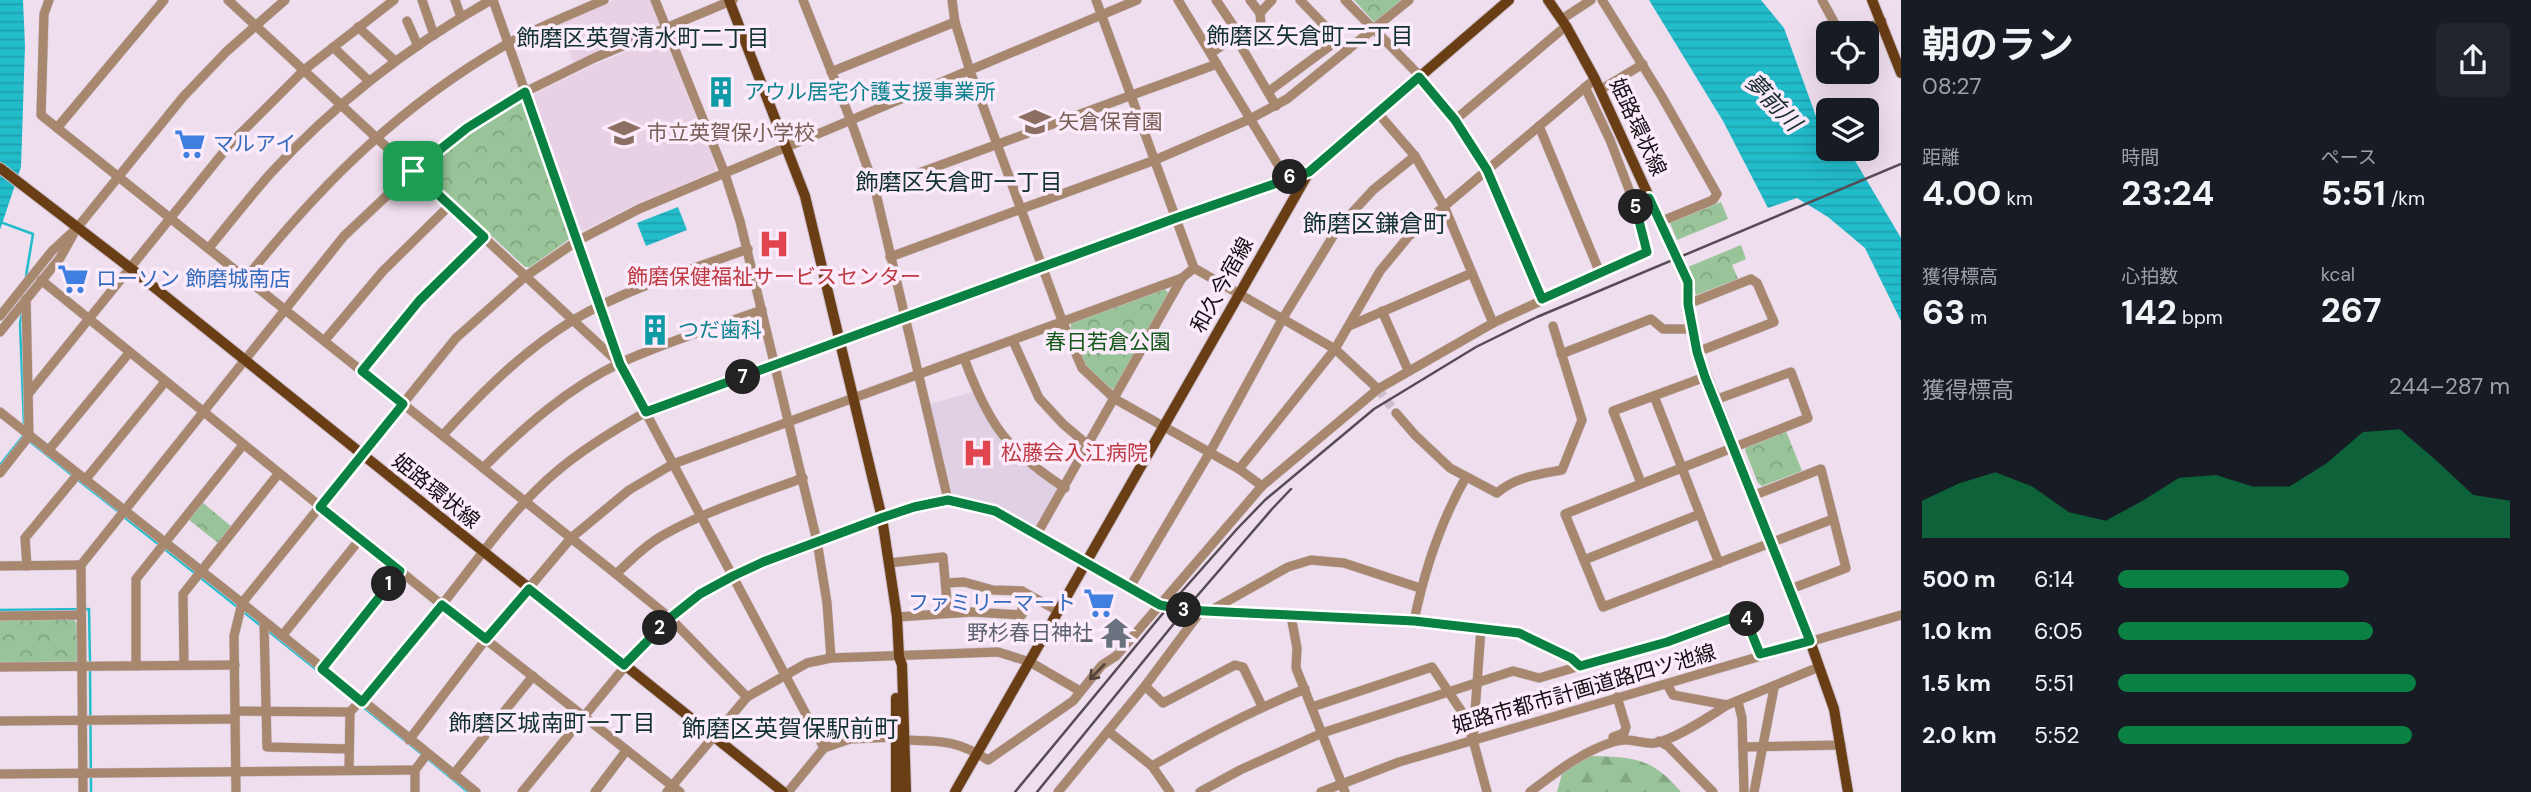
<!DOCTYPE html>
<html lang="ja">
<meta charset="utf-8">
<style>
body{margin:0;font-family:"DM Sans","Noto Sans JP",sans-serif;background:#20242c;color:#f1f3f6;height:100vh;display:flex;flex-direction:column;font-size:26px;white-space:nowrap}
*{box-sizing:border-box;margin:0}
p{font-size:23px;color:#9ea1a6}
.icon{flex:none;width:38px;height:38px;fill:none;stroke:currentColor;stroke-width:2;stroke-linecap:round;stroke-linejoin:round}
.map{position:relative;flex:1;overflow:hidden}
.side{display:flex;flex-direction:column;background:#171b24;width:630px}
.side>*{flex:none}
.controls{position:absolute;left:1816px;top:21px;display:grid;gap:14px}
.controls a{display:grid;place-items:center;width:63px;height:63px;border-radius:10px;background:#171b24;box-shadow:0 7px 28px #0002;font-size:35px}
.pin{position:absolute;display:grid;place-items:center;width:60px;height:60px;color:#fff;margin:-30px;border-radius:14px;box-shadow:0 4px 10px #0006}
.km{position:absolute;width:35px;height:35px;margin:-18px;border-radius:50%;background:#222;color:#fff;font-size:19px;line-height:35px;text-align:center}
.round{display:grid;place-items:center;flex:none;width:74px;height:74px;border-radius:10px;background:#20242c}
.summary{display:flex;align-items:center;justify-content:space-between;height:119px;padding:0 21px}
h1{font-size:38px;font-weight:700;line-height:52px}
.figures{display:grid;grid-template-columns:repeat(3,1fr);gap:10px;height:119px;padding:7px 21px}
.figures div{display:grid;align-content:center}
.figures b{font-size:35px;font-weight:700}
.figures small{font-size:19px;font-weight:400}
.figures p{font-size:19px}
.chart{height:196px;padding:14px 21px}
.chart p{display:flex;justify-content:space-between}
.chart svg{width:100%;height:126px;margin-top:7px;fill:#0b8043;opacity:.7}
ul{padding:0 21px;list-style:none;font-size:23px}
li{display:grid;grid-template-columns:112px 84px 1fr;align-items:center;height:52px}
li i{height:18px;border-radius:9px;background:#0b8043}
main{display:flex;flex:1;min-height:0}
.map>svg:first-child{display:block}
.built{fill:#e8d1e5}
.medical{fill:#dfd0e3}
.forest{fill:url(#forest-firs)}
.park{fill:url(#park-crowns)}
.water{fill:url(#water-rules)}
.lines{fill:none;stroke-linecap:round;stroke-linejoin:round}
.stream{stroke:#22bccb;stroke-width:2.5}
.minor-tunnel{stroke:#cebfcc;stroke-width:9;stroke-dasharray:9 4.5;stroke-linecap:butt}
.minor-casing{stroke:#ccbdca;stroke-width:10}
.major-casing{stroke:#ccbdca;stroke-width:12}
.minor{stroke:#a7876e;stroke-width:9}
.major{stroke:#693e15;stroke-width:10}
.rail{stroke:#554d55;stroke-width:2.5}
.oneway{stroke:#56453c}
.route-casing{stroke:#fff;stroke-width:14}
.route{stroke:#0b8043;stroke-width:9}
.labels{text-anchor:middle;stroke-width:7;stroke-linejoin:round;paint-order:stroke}
.culture-label{font-size:21px;fill:#0d838f;stroke:#fcebfa;text-anchor:start}
.education-label{font-size:21px;fill:#785e54;stroke:#fcebfa;text-anchor:start}
.street-label{font-size:21px;fill:#140f14;stroke:#fcebfa}
.shop-label{font-size:21px;fill:#366cbe;stroke:#fcebfa;text-anchor:start}
.health-label{font-size:21px;fill:#be3a42;stroke:#fcebfa}
.park-label{font-size:21px;fill:#115918;stroke:#fcebfa}
.worship-label{font-size:21px;fill:#5b616d;stroke:#fcebfa;text-anchor:end}
.neighbourhood-label{font-size:23px;fill:#12332e;stroke:#fcebfa}
.water-label{font-size:23px;font-style:italic;fill:#182f32;stroke:#fcebfa}
.quarter-label{font-size:24px;fill:#12332e;stroke:#fcebfa}
</style>
<main>
<div class="map">
<svg width="1901" height="792" viewBox="0 0 1901 792">
<defs>
<pattern id="forest-firs" width="22" height="20" patternUnits="userSpaceOnUse" patternTransform="scale(1.75)"><rect width="22" height="20" fill="#99c398"/><path d="M5 1l3.5 6h-7zM16 11l3.5 6h-7z" fill="#83a682"/></pattern>
<pattern id="park-crowns" width="20" height="18" patternUnits="userSpaceOnUse" patternTransform="scale(1.75)"><rect width="20" height="18" fill="#99c398"/><path d="M2 6a3 3 0 1 1 6 0M12 15a3 3 0 1 1 6 0" fill="none" stroke="#83a682"/></pattern>
<pattern id="water-rules" width="6" height="5" patternUnits="userSpaceOnUse" patternTransform="scale(1.75)"><rect width="6" height="5" fill="#22bccb"/><path d="M0 2.5h6" fill="none" stroke="#1ea0ad"/></pattern>
</defs>
<rect width="100%" height="100%" fill="#efdeed"/>
<g class="built">
<polygon points="615,0 650,0 659,23 657,27 574,63 557,25"/>
<polygon points="661,37 665,38 716,166 715,171 628,208 583,231 579,230 533,95 594,65"/>
</g>
<polygon class="medical" points="973,392 1001,440 1026,466 1059,489 1035,527 1005,511 985,503 953,497 930,404"/>
<path class="forest" d="M1589,756c43,1 63,1 92,36h-124l6,-22z"/>
<g class="park">
<polygon points="1354,0 1403,0 1375,23"/>
<polygon points="520,101 525,103 570,235 568,240 530,267 525,267 422,171 474,131"/>
<polygon points="1721,202 1728,219 1677,240 1670,223"/>
<polygon points="1741,245 1746,259 1732,265 1738,279 1696,295 1688,267"/>
<path d="M1165,289l4,5 -54,95 -5,1c-17,-15 -42,-41 -39,-67z"/>
<polygon points="1786,431 1802,471 1762,486 1758,483 1745,450 1747,447"/>
<polygon points="202,502 232,527 218,543 188,519"/>
<polygon points="73,619 77,623 78,660 74,663 0,663 0,620"/>
</g>
<g class="water">
<polygon points="0,0 23,0 25,46 21,167 0,230"/>
<polygon points="1649,0 1761,0 1784,28 1825,141 1829,143 1829,149 1840,149 1851,154 1901,238 1901,321 1865,248 1828,217 1797,198 1768,208 1723,121"/>
<polygon points="678,207 687,230 646,246 637,223"/>
</g>
<g class="lines">
<g class="stream">
<polyline points="0,222 33,234 26,276"/>
<polyline points="22,311 20,324 24,426"/>
<polyline points="23,436 72,475"/>
<polyline points="0,465 23,436"/>
<polyline points="78,480 119,512"/>
<polyline points="124,517 196,574"/>
<polyline points="201,578 261,626"/>
<polyline points="0,610 89,609 90,663"/>
<polyline points="267,630 423,755"/>
<polyline points="90,670 91,792"/>
<polyline points="428,759 468,792"/>
</g>
<polyline class="minor-tunnel" points="1378,389 1396,413"/>
<defs>
<g id="minor">
<polyline points="49,0 44,14 41,115 616,574 670,618 747,697"/>
<polyline points="228,0 618,362"/>
<polyline points="422,0 434,35"/>
<polyline points="455,0 461,17"/>
<polyline points="493,0 620,364 824,748"/>
<polyline points="655,0 725,174 740,221 817,541 827,603 831,658"/>
<polyline points="803,0 851,121 875,189 948,500"/>
<polyline points="952,0 955,22 970,71 1063,323 1082,368 1115,399 1239,469 1262,486"/>
<polyline points="1096,0 1194,268 1335,349 1378,389"/>
<polyline points="1178,0 1286,178"/>
<polyline points="1250,0 1260,13"/>
<polyline points="1272,0 1260,13 1261,25 1242,48 1276,106"/>
<polyline points="1300,0 1348,50"/>
<path d="M1345,0c37,39 81,77 112,122 37,54 59,116 85,177"/>
<polyline points="1602,0 1661,95 1717,194 1713,200 1662,221"/>
<polyline points="1822,0 1840,33"/>
<polyline points="1562,19 1591,0"/>
<polyline points="407,21 418,46"/>
<polyline points="358,27 395,61"/>
<polyline points="1860,33 1882,21"/>
<polyline points="333,47 369,81"/>
<polyline points="1211,53 1239,34 1216,0"/>
<polyline points="831,72 955,22"/>
<polyline points="1585,87 1610,140 1635,205"/>
<polyline points="1600,90 1643,64"/>
<polyline points="1268,92 1338,40"/>
<polyline points="1377,112 1415,156 1444,206 1493,323"/>
<polyline points="1455,120 1566,26"/>
<polyline points="1539,126 1600,273"/>
<polyline points="57,128 164,0"/>
<polyline points="875,189 1217,64"/>
<path d="M209,248c20,-25 40,-50 61,-74 64,-70 139,-128 221,-174"/>
<polyline points="890,257 1155,160 1250,119 1287,99 1409,0"/>
<path d="M247,277c76,-95 154,-172 260,-233 31,-17 65,-30 97,-44"/>
<polyline points="41,280 442,605 680,792"/>
<polyline points="1688,304 1751,279 1757,283 1774,322 1697,352"/>
<polyline points="1382,311 1408,370"/>
<polyline points="0,316 52,251 77,228 183,97 226,52 285,0"/>
<polyline points="1349,326 1472,273"/>
<polyline points="0,332 60,258 73,235"/>
<polyline points="325,340 383,271 450,205"/>
<polyline points="1013,341 1039,398 1063,424 1089,446"/>
<polyline points="1561,354 1651,319 1663,329 1693,329"/>
<path d="M964,358c24,65 42,92 101,130"/>
<polyline points="362,371 420,301 484,237"/>
<polyline points="29,393 231,143 304,70 394,0"/>
<polyline points="1654,396 1719,563"/>
<polyline points="1715,400 1791,372 1808,418 1565,514 1603,607 1833,519"/>
<polyline points="0,412 242,603 476,792"/>
<path d="M1396,413l19,22 35,33 47,25c18,-16 43,-19 65,-23l20,-50 -29,-94"/>
<path d="M443,435c40,-44 81,-85 132,-116 53,-31 115,-49 173,-70"/>
<polyline points="48,451 129,353"/>
<path d="M483,468c41,-41 85,-80 137,-105 46,-21 95,-36 142,-53"/>
<polyline points="1239,469 1335,349 1380,271 1409,236 1595,79"/>
<polyline points="0,473 29,436 26,299"/>
<polyline points="85,480 165,382"/>
<polyline points="1641,483 1613,411 1705,377"/>
<polyline points="1752,496 1821,469 1846,568 1788,590"/>
<polyline points="1037,534 1182,278 1194,268"/>
<polyline points="1584,560 1700,514"/>
<polyline points="889,563 943,557 948,613"/>
<polyline points="0,566 81,565"/>
<polyline points="27,566 25,538 78,474"/>
<path d="M616,574c16,-15 32,-31 51,-41 42,-23 90,-38 136,-55"/>
<polyline points="946,583 964,582 993,590 1022,591 1058,611"/>
<polyline points="1130,587 1210,452 1283,318 1338,228 1373,190 1415,156"/>
<polyline points="1208,612 1288,567 1311,560 1344,563 1420,588"/>
<polyline points="0,616 81,615"/>
<polyline points="1291,616 1297,648 1296,668 1345,792"/>
<polyline points="897,617 972,612 1022,615 1022,591"/>
<path d="M1414,621c10,-49 27,-100 52,-144"/>
<polyline points="264,622 267,747 349,749"/>
<polyline points="1481,628 1473,740 1487,792"/>
<polyline points="282,636 360,539"/>
<polyline points="184,665 183,594 279,473"/>
<polyline points="136,666 136,579 243,445"/>
<polyline points="0,667 235,665"/>
<polyline points="322,669 399,571"/>
<polyline points="1667,684 1673,695 1727,705 1819,667"/>
<polyline points="1145,686 1163,703 1235,665 1243,667 1262,706"/>
<path d="M362,702c26,-32 53,-63 79,-96 37,-46 70,-96 115,-134 28,-24 58,-42 90,-60l530,-194 133,-46"/>
<polyline points="1738,702 1742,718 1744,792"/>
<polyline points="1312,707 1432,667 1462,712 1473,740"/>
<polyline points="235,711 350,712"/>
<polyline points="0,721 235,719"/>
<polyline points="1108,731 1152,766 1170,792"/>
<polyline points="1613,737 1624,733 1626,727 1617,697"/>
<polyline points="409,740 486,639 571,538 629,490 673,464 1182,278"/>
<path d="M905,740c35,1 52,0 83,20l85,-59 29,-36 14,-9 146,-170 116,-97 115,-66 154,-71 -12,-47 14,-7"/>
<polyline points="1659,741 1669,747 1713,792"/>
<polyline points="1743,747 1841,745"/>
<path d="M1152,766c49,-29 99,-55 153,-77"/>
<polyline points="349,770 350,712 360,701"/>
<polyline points="0,774 415,770"/>
<polyline points="453,775 533,676"/>
<polyline points="83,792 81,565 344,236 413,171 467,128 525,92 594,58 733,0"/>
<polyline points="236,792 234,636 242,603 456,338 526,276 577,241 639,209 1137,0"/>
<polyline points="415,792 415,770 427,754"/>
<polyline points="522,792 645,642 700,594 763,562 913,507 948,500 994,511 1160,605 1185,610 1414,621 1519,633 1571,658 1580,666 1667,642 1740,615 1746,617 1760,654"/>
<polyline points="595,792 626,751"/>
<polyline points="667,792 747,697 807,663 831,658 998,652 1030,662 1080,691"/>
<polyline points="788,792 824,748 850,739 895,737"/>
<polyline points="1058,792 1145,686 1201,611"/>
<polyline points="1200,792 1240,770 1322,733 1513,671 1539,678 1580,666"/>
<polyline points="1321,792 1399,762 1901,615"/>
<path d="M1530,792c25,-19 53,-41 83,-50 18,-6 28,3 42,1 21,-4 54,-26 72,-38"/>
<polyline points="1754,792 1774,688"/>
</g>
<g id="major">
<polyline points="729,0 805,196 882,518 897,617 899,657 902,665 906,792"/>
<polyline points="1548,0 1566,26 1595,79 1688,282 1688,304 1697,352 1810,641 1834,709 1848,792"/>
<polyline points="1872,0 1901,73"/>
<polyline points="0,168 129,267 783,792"/>
<polyline points="896,792 896,698"/>
<polyline points="955,792 1309,172 1509,0"/>
</g>
</defs>
<use href="#minor" class="minor-casing"/>
<use href="#major" class="major-casing"/>
<use href="#minor" class="minor"/>
<use href="#major" class="major"/>
<g class="rail">
<polyline points="1015,792 1169,606 1237,529 1265,500 1374,409 1476,347 1537,317 1901,164"/>
<polyline points="1037,792 1185,610 1272,509 1291,489"/>
</g>
</g>
<defs><path id="oneway-shaft" d="M-6 0H5M1.5-3L5.5 0L1.5 3" fill="none" stroke-width="1.6" stroke-linecap="round" stroke-linejoin="round" transform="scale(1.75)"/></defs>
<use class="oneway" href="#oneway-shaft" transform="translate(1097 672) rotate(134)"/>
<g class="lines">
<defs>
<polygon id="route" points="1419,77 1455,120 1487,170 1542,299 1647,252 1635,205 1649,198 1688,282 1688,304 1697,352 1705,377 1810,641 1760,654 1745,617 1740,615 1667,642 1580,666 1571,658 1519,633 1414,621 1185,610 1160,605 995,511 948,500 914,507 881,518 763,562 733,576 700,594 670,618 624,665 529,589 486,639 442,605 362,702 322,669 400,571 320,507 403,404 362,371 419,301 484,237 413,171 467,128 525,92 620,364 646,412 1176,218 1309,172"/>
</defs>
<use href="#route" class="route-casing"/>
<use href="#route" class="route"/>
</g>
<defs>
<symbol id="building-bare" viewBox="-9 -9 18 18"><path d="M-4-6H4V6H1V3H-1V6H-4ZM-2.5-4.3h1.7v1.8h-1.7ZM.8-4.3h1.7v1.8H.8ZM-2.5-1h1.7V.8h-1.7ZM.8-1h1.7V.8H.8Z" fill="#0f9aa8" stroke="#fcebfa" stroke-width="2.5" paint-order="stroke"/></symbol>
<symbol id="school-bare" viewBox="-9 -9 18 18"><path d="M0-5L7-2L0 1L-7-2ZM-4 1L0 2.5L4 1V4Q0 6-4 4Z" fill="#8d6e63" stroke="#fcebfa" stroke-width="2.5" paint-order="stroke"/></symbol>
<symbol id="supermarket-bare" viewBox="-9 -9 18 18"><path d="M-6-5.5h2.5l.6 2H6L4.5 2H-2.5L-4.4-4H-6ZM-1.5 3.2a1.3 1.3 0 1 0 .1 0ZM3 3.2a1.3 1.3 0 1 0 .1 0Z" fill="#3f7fe0" stroke="#fcebfa" stroke-width="2.5" paint-order="stroke"/></symbol>
<symbol id="hospital-bare" viewBox="-9 -9 18 18"><path d="M-5-5h3v3.5h4V-5h3V5h-3V1.5h-4V5h-3Z" fill="#e0444e" stroke="#fcebfa" stroke-width="2.5" paint-order="stroke"/></symbol>
<symbol id="temple-bare" viewBox="-9 -9 18 18"><path d="M0-6L5-2H3V0L6.5 2.5H4V6H1.5V3h-3V6H-4V2.5H-6.5L-3 0V-2H-5Z" fill="#6b7280" stroke="#fcebfa" stroke-width="2.5" paint-order="stroke"/></symbol>
</defs>
<g fill-rule="evenodd">
<use href="#building-bare" x="699" y="70" width="44" height="44"/>
<use href="#school-bare" x="1013" y="100" width="44" height="44"/>
<use href="#school-bare" x="602" y="111" width="44" height="44"/>
<use href="#supermarket-bare" x="168" y="122" width="44" height="44"/>
<use href="#hospital-bare" x="752" y="222" width="44" height="44"/>
<use href="#supermarket-bare" x="51" y="257" width="44" height="44"/>
<use href="#building-bare" x="633" y="308" width="44" height="44"/>
<use href="#hospital-bare" x="956" y="431" width="44" height="44"/>
<use href="#supermarket-bare" x="1077" y="581" width="44" height="44"/>
<use href="#temple-bare" x="1094" y="611" width="44" height="44"/>
</g>
<g class="labels">
<g class="culture-label">
<text x="744" y="99">アウル居宅介護支援事業所</text>
<text x="678" y="337">つだ歯科</text>
</g>
<g class="education-label">
<text x="1058" y="129">矢倉保育園</text>
<text x="647" y="140">市立英賀保小学校</text>
</g>
<g class="street-label">
<text transform="translate(1638 127) rotate(65)" y="7">姫路環状線</text>
<text transform="translate(1222 285) rotate(-61)" y="7">和久今宿線</text>
<text transform="translate(436 491) rotate(39)" y="7">姫路環状線</text>
<text transform="translate(1584 689) rotate(-16)" y="7">姫路市都市計画道路四ツ池線</text>
</g>
<g class="shop-label">
<text x="213" y="151">マルアイ</text>
<text x="96" y="286">ローソン 飾磨城南店</text>
<text x="1076" y="610" text-anchor="end">ファミリーマート</text>
</g>
<g class="health-label">
<text x="774" y="284">飾磨保健福祉サービスセンター</text>
<text x="1001" y="460" text-anchor="start">松藤会入江病院</text>
</g>
<g class="park-label">
<text x="1108" y="349">春日若倉公園</text>
</g>
<g class="worship-label">
<text x="1093" y="640">野杉春日神社</text>
</g>
<g class="neighbourhood-label">
<text x="1310" y="44">飾磨区矢倉町二丁目</text>
<text x="643" y="46">飾磨区英賀清水町二丁目</text>
<text x="959" y="190">飾磨区矢倉町一丁目</text>
<text x="552" y="731">飾磨区城南町一丁目</text>
</g>
<g class="water-label">
<text transform="translate(1773 102) rotate(46)" y="8">夢前川</text>
</g>
<g class="quarter-label">
<text x="1375" y="232">飾磨区鎌倉町</text>
<text x="790" y="737">飾磨区英賀保駅前町</text>
</g>
</g>
</svg>
<div class="controls">
<a><svg class="icon" aria-label="locate" viewBox="0 0 24 24"><circle cx="12" cy="12" r="6"/><path d="M12 2v4M12 18v4M2 12h4M18 12h4"/></svg></a>
<a><svg class="icon" aria-label="layers" viewBox="0 0 24 24"><path d="M12 4l9 5-9 5-9-5zM3 14l9 5 9-5"/></svg></a>
</div>
<div class="pin" style="left:413px;top:171px;background:#1e9e55"><svg class="icon" aria-label="arrive" viewBox="0 0 24 24"><path d="M6 21V4h12l-3 4 3 4H6"/></svg></div>
<b class="km" style="left:389px;top:584px">1</b>
<b class="km" style="left:660px;top:628px">2</b>
<b class="km" style="left:1184px;top:610px">3</b>
<b class="km" style="left:1747px;top:619px">4</b>
<b class="km" style="left:1636px;top:207px">5</b>
<b class="km" style="left:1290px;top:177px">6</b>
<b class="km" style="left:743px;top:377px">7</b>
</div>
<section class="side">
<div class="summary"><div><h1>朝のラン</h1><p>08:27</p></div><a class="round"><svg class="icon" aria-label="share" viewBox="0 0 24 24"><path d="M12 15V3M7 8l5-5 5 5M5 13v7h14v-7"/></svg></a></div>
<div class="figures">
<div><p>距離</p><b>4.00<small> km</small></b></div>
<div><p>時間</p><b>23:24</b></div>
<div><p>ペース</p><b>5:51<small> /km</small></b></div>
</div>
<div class="figures">
<div><p>獲得標高</p><b>63<small> m</small></b></div>
<div><p>心拍数</p><b>142<small> bpm</small></b></div>
<div><p>kcal</p><b>267</b></div>
</div>
<div class="chart"><p><span>獲得標高</span>244–287 m</p>
<svg viewBox="0 0 160 44" preserveAspectRatio="none"><path d="M0 44V31L10 25L20 21L30 26L40 35L50 38L60 31L70 23L80 22L90 26L100 26L110 18L120 7L130 6L140 17L150 29L160 31V44z"/></svg>
</div>
<ul>
<li><b>500 m</b>6:14<i style="width:59%"></i></li>
<li><b>1.0 km</b>6:05<i style="width:65%"></i></li>
<li><b>1.5 km</b>5:51<i style="width:76%"></i></li>
<li><b>2.0 km</b>5:52<i style="width:75%"></i></li>
</ul>
</section>
</main>
